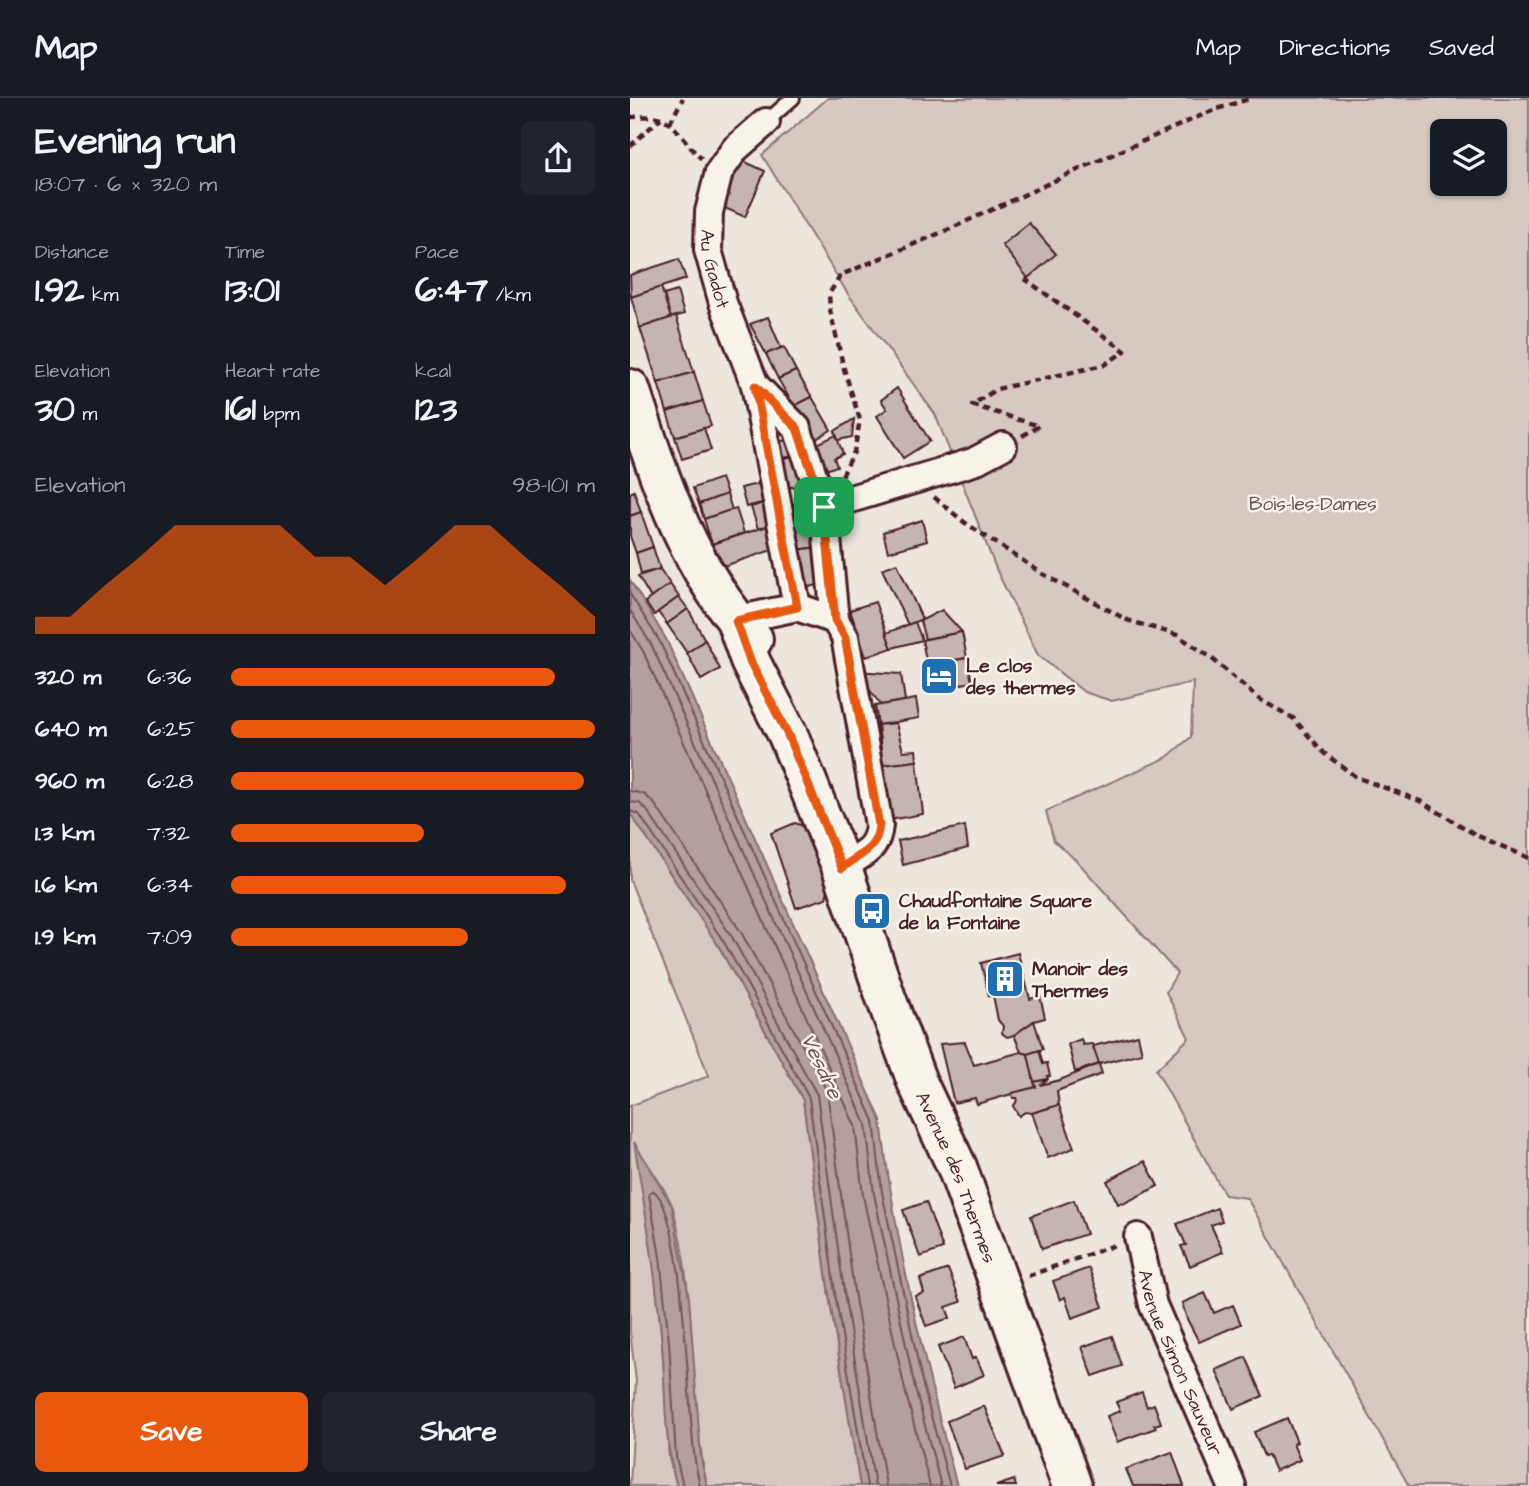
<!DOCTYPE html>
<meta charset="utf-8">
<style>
body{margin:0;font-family:"Architects Daughter",sans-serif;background:#20242c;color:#f1f3f6;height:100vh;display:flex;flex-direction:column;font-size:26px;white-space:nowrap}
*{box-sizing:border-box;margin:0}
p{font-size:23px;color:#9ea1a6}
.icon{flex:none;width:38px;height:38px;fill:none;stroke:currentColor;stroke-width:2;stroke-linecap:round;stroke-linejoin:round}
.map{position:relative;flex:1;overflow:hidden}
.sheet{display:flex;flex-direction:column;background:#171b24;width:630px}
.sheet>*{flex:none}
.tools{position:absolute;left:800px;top:21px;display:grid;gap:14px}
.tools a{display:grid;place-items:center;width:77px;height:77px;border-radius:10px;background:#171b24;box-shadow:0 2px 5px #0004;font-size:35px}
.pin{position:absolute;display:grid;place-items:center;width:60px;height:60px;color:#fff;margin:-30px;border-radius:14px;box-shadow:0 4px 10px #0006}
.round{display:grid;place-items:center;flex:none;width:74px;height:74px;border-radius:10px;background:#20242c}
.head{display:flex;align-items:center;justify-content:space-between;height:119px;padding:0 35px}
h1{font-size:38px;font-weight:800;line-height:52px}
.metrics{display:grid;grid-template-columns:repeat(3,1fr);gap:10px;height:119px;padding:7px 35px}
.metrics div{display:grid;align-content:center}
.metrics b{font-size:35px;font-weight:800}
.metrics small{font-size:19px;font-weight:400}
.metrics p{font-size:19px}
.chart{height:196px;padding:14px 35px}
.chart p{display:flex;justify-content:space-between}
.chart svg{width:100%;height:126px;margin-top:7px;fill:#ea580c;opacity:.7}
.button{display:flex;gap:14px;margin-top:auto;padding:14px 35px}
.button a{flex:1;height:80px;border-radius:10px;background:#ea580c;color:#fff;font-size:28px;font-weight:800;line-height:80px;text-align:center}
.button a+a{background:#20242c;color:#f1f3f6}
ul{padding:0 35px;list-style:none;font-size:23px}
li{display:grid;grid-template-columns:112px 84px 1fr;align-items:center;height:52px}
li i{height:18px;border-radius:9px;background:#ea580c}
header{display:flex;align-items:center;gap:42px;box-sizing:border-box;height:98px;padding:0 35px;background:#171b24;border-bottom:2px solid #363941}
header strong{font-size:33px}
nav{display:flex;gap:38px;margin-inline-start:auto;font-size:24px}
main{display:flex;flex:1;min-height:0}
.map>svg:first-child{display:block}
.green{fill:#d5c9c2;stroke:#907476;stroke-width:2;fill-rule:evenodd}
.water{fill:#b39f9d;stroke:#896c6f;stroke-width:2}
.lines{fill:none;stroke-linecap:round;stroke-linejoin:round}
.shore{stroke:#745259;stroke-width:2}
.building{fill:#c4b5b0;stroke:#4a1f2b;stroke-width:2}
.service-casing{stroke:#4a1f2b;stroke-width:18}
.minor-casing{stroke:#4a1f2b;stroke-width:32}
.primary-casing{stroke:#4a1f2b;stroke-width:44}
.path{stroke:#4a1f2b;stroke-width:4.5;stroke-dasharray:7 5;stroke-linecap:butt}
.service{stroke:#f7f3e8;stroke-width:12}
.minor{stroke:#f7f3e8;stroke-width:26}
.primary{stroke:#f7f3e8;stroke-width:38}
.route-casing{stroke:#fff;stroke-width:14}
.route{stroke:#ea580c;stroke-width:9}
.labels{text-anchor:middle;stroke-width:5;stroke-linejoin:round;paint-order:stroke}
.street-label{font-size:19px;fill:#4a1f2b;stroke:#f7f3e8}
.park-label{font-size:19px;fill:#6d4a51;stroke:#f7f3e8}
.poi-label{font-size:19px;font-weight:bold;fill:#4a1f2b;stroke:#f7f3e8;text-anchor:start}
.water-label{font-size:21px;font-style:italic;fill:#6f4c53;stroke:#f7f3e8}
</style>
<header>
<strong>Map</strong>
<nav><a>Map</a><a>Directions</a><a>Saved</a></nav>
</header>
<main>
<section class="sheet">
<div class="head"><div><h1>Evening run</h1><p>18:07 · 6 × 320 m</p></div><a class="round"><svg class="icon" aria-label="share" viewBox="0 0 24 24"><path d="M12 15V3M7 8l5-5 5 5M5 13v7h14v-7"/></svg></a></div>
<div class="metrics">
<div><p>Distance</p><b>1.92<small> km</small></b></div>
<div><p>Time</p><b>13:01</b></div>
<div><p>Pace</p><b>6:47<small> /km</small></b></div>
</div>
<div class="metrics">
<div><p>Elevation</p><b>30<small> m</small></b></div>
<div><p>Heart rate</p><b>161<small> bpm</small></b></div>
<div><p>kcal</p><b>123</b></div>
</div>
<div class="chart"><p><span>Elevation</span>98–101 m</p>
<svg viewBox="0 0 160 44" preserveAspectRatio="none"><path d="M0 44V38L10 38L20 27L30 17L40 6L50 6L60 6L70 6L80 17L90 17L100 27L110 17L120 6L130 6L140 17L150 27L160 38V44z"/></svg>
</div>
<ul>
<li><b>320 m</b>6:36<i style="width:89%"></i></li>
<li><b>640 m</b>6:25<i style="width:100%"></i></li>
<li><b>960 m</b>6:28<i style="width:97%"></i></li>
<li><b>1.3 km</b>7:32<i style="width:53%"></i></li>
<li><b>1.6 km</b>6:34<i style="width:92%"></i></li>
<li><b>1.9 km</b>7:09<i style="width:65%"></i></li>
</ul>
<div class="button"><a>Save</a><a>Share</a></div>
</section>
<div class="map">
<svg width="899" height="1388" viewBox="0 0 899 1388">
<rect width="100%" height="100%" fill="#ece6dd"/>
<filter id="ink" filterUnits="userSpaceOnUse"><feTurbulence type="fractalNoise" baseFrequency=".0143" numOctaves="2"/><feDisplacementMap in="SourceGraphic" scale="14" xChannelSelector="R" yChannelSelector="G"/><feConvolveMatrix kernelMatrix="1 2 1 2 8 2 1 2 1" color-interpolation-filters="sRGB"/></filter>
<g filter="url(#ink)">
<g class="green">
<path d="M198,0h701v1388h-120l-162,-288 -22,-3 -69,-125 33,-32 -23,-46 11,-19 -100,-112 -23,-20 -8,-30 120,-53 25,-21 2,-55 -81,19 -28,-9 -46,-37 -41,-84 -62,-157 -87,-120 -86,-139zM812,33h52v53h-52z"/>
<path d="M0,715l88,132 85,155 26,195 31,191h-153c-19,-91 -9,-187 -34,-278 -5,-17 -28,-47 -38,-64l18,114 9,85 7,116 8,27h-47l6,-105 -6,-49v-226l79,-30 -79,-196z"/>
</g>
<g class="water">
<path d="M0,482l36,59 215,481c14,124 44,245 76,366h-97l-31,-191 -26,-195 -85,-155 -88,-132z"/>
<path d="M4,1044l38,64 17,92 12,160 6,28h-30c-14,-46 -11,-95 -15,-143 -6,-68 -17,-134 -28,-201z"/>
</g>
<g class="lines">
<g class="shore">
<polyline points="0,496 30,544 244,1023 252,1094 293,1288 320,1388"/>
<polyline points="0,512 22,548 236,1026 244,1096 285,1290 311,1388"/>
<polyline points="0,532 13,553 225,1028 233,1098 275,1292 300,1388"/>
<polyline points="0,693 14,696 24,705 111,834 197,993 224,1193 256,1388"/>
<polyline points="0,704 9,705 16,711 102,839 187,997 214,1194 245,1388"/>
<polyline points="0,713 9,716 94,844 179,1000 205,1195 237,1388"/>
<path d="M53,1388l-7,-29 -7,-115 -9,-85 -11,-63 4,-4c33,25 34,221 42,270 1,8 3,17 5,26"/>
</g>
</g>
<g class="building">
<polygon points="109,61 135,73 115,119 88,107"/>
<polygon points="399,125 426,156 398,180 372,147"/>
<polygon points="49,161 56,181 1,199 0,177"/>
<polygon points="31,189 41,220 10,230 1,199"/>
<polygon points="47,193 54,216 41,220 34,197"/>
<polygon points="46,218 64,274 28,285 10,230"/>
<polygon points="138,219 151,250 136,256 120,226"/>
<polygon points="154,249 166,273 148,281 136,256"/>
<polygon points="166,273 182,299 164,308 148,281"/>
<polygon points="64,274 73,303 37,314 28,285"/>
<polygon points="267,290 300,343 273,360 247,318 257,311 251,302"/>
<polygon points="182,299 201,332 183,343 164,308"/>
<polygon points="73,303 81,328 45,339 37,314"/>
<polygon points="224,321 222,339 208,342 205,333"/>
<polygon points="74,330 81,352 52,361 45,339"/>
<polygon points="206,337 213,356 204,360 207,368 193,373 185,347"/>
<polygon points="162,341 166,357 151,361 147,344"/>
<polygon points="166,357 172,387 157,390 151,361"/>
<polygon points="91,380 97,396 69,406 63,390"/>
<polygon points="135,384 140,403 116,409 111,390"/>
<polygon points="4,393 11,414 0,418 0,395"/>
<polygon points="97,396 102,412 74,421 69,406"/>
<polygon points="182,402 184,412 165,416 163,406"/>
<polygon points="137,404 144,426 128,431 121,409"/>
<polygon points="106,410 114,435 82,446 74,421"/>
<polygon points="11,414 23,449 6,455 0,438 0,418"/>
<polygon points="292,422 297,443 258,454 253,434"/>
<polygon points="184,423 188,449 167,452 162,426"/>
<polygon points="144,426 151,449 94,468 82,446"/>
<polygon points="23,449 30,471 11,476 6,455"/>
<polygon points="188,449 194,486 173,490 167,452"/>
<polygon points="267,465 292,521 278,527 252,471"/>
<polygon points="30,471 40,486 21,500 8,478"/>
<polygon points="40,486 49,499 24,517 15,504"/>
<polygon points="49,499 58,511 37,526 28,514"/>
<polygon points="245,504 262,550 236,559 220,512"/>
<polygon points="58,511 75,542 57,555 37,526"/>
<polygon points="312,512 332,534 295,541 290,523"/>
<polygon points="285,524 292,542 262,550 256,535"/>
<polygon points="332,534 337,560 297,567 292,542"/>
<polygon points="75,542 90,571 71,582 57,555"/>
<polygon points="337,560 342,584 301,592 297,567"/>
<polygon points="225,573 271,576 275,603 251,607"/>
<polygon points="286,601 289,620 248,627 245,608"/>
<polygon points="266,625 273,653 286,652 287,663 253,667 248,627"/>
<polygon points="287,663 293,716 259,722 253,667"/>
<polygon points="165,725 176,729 201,781 196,800 166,810 141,735"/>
<polygon points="335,728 338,750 273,767 268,743"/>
<polygon points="388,855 400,901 410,898 415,920 404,923 384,937 377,939 372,935 373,928 368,922 363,897 359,898 351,865"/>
<polygon points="404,923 413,951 398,956 391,954 384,937"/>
<polygon points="508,937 512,955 469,966 463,948"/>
<polygon points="451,941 453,947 462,946 469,966 445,974 438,946"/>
<polygon points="335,944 344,967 391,954 398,956 406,989 347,1006 345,1000 324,1005 310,946"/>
<polygon points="409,952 413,966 417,965 420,978 417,978 418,981 404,984 398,956"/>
<polygon points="469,966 472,976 427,993 429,1007 402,1015 395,1014 389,1018 383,1008 386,1005 387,1000 383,1000 382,995 406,989 404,984 418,981 410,987 430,982"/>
<polygon points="429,1007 444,1050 418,1060 402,1015"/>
<polygon points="515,1063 528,1088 493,1106 492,1104 488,1106 477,1083"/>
<polygon points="444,1102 456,1136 412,1151 401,1118"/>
<polygon points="296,1104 313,1151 290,1159 273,1112"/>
<polygon points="587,1110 592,1123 581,1127 593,1154 560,1168 551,1148 556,1147 547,1126"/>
<polygon points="459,1170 473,1209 442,1220 435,1199 430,1202 423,1183"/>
<polygon points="318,1171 331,1204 316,1209 320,1220 296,1228 285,1198 294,1195 290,1181"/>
<polygon points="575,1195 584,1215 603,1207 611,1226 569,1244 557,1221 552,1205"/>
<polygon points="482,1238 492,1268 463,1278 452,1249"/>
<polygon points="334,1239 342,1261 346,1259 354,1277 324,1290 308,1249"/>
<polygon points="616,1259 633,1298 603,1311 586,1272"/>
<polygon points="512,1294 517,1309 524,1306 531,1325 524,1327 526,1330 487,1344 477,1318 490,1313 486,1304"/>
<polygon points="354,1308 375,1358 335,1371 317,1323"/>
<polygon points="657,1320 667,1344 663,1346 670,1362 645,1373 638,1357 634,1358 624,1334"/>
<polygon points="542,1354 554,1388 503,1388 496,1371"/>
<polygon points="384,1382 386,1388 366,1388"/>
</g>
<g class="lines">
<defs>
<polyline id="service" points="136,24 163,0"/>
<g id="minor">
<path id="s1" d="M136,24l-31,27 -16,23 -10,40 -1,38 15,53 32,82 42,222"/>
<polyline points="125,287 167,330 194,409 205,522"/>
<polyline points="194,409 343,364 373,348"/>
<path d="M106,522l61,-13 38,13 10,17 34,188c-2,26 -17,28 -37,43"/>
<path id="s2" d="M508,1139l15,68 79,181"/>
</g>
<g id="primary">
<path d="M0,291c29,88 58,181 123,250"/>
<path id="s3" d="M106,522l15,43 37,72 54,133 44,130 31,84 40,85 115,319"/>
</g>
</defs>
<use href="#service" class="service-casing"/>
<use href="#minor" class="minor-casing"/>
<use href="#primary" class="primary-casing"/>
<g class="path">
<path d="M0,19c10,0 25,-2 33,2 14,6 26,30 39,40"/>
<polyline points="40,25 53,0"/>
<polyline points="0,48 31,20"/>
<polyline points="392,338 409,328 342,307 367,291 474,267 495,253 395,181"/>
<polyline points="212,378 224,354 230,322 214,271 200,212 199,196 211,177 322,130 452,70 584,12 622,0"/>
<polyline points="304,399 334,424 413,476 497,522 547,537 579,558 629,601 663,620 694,655 726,679 790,703 848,738 899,760"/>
<polyline points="398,1178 485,1147"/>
</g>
<use href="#service" class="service"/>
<use href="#minor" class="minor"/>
<use href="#primary" class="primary"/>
</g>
</g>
<g class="lines" filter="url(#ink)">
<defs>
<path id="route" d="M125,288l42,42 27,79 11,113 10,17 34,188c-2,25 -18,28 -37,43l-54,-133 -37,-72 -15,-42 61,-14z"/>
</defs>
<use href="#route" class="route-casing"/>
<use href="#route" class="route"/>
</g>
<defs>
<symbol id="hotel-square" viewBox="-11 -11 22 22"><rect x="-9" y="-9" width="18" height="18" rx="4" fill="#1f6fb2" stroke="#f7f3e8"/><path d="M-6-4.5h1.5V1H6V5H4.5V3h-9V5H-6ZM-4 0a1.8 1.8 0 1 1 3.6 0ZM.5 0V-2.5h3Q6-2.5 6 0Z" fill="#fff"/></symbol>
<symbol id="bus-square" viewBox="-11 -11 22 22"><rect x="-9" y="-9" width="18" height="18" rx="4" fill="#1f6fb2" stroke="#f7f3e8"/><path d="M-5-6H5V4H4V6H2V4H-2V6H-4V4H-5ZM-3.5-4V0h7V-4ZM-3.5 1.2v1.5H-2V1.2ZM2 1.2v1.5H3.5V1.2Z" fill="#fff"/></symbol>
<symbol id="building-square" viewBox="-11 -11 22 22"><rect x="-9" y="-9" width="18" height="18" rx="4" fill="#1f6fb2" stroke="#f7f3e8"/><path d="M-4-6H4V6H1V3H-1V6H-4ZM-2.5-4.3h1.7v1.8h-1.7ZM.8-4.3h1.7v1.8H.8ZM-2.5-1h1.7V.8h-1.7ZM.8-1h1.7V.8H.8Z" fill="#fff"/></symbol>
</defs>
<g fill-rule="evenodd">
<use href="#hotel-square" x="287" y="556" width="44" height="44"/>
<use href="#bus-square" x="220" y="791" width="44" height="44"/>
<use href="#building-square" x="353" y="859" width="44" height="44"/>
</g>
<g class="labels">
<g class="street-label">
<text dy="7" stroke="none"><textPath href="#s1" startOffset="168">Au Gadot</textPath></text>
<text dy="7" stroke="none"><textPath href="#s3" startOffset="600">Avenue des Thermes</textPath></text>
<text dy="7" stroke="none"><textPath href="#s2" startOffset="133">Avenue Simon Sauveur</textPath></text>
</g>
<g class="park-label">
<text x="683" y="412">Bois-les-Dames</text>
</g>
<g class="poi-label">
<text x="336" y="574">Le clos<tspan x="336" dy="22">des thermes</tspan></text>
<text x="269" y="809">Chaudfontaine Square<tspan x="269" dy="22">de la Fontaine</tspan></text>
<text x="402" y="877">Manoir des<tspan x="402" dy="22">Thermes</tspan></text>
</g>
<g class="water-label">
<text transform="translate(192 968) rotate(65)" y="7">Vesdre</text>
</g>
</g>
</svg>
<div class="tools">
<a><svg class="icon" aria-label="layers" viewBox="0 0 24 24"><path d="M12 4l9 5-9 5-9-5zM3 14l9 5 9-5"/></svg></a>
</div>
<div class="pin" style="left:194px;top:409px;background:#1e9e55"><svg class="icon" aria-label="arrive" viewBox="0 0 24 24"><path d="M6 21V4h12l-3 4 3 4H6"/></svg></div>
</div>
</main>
